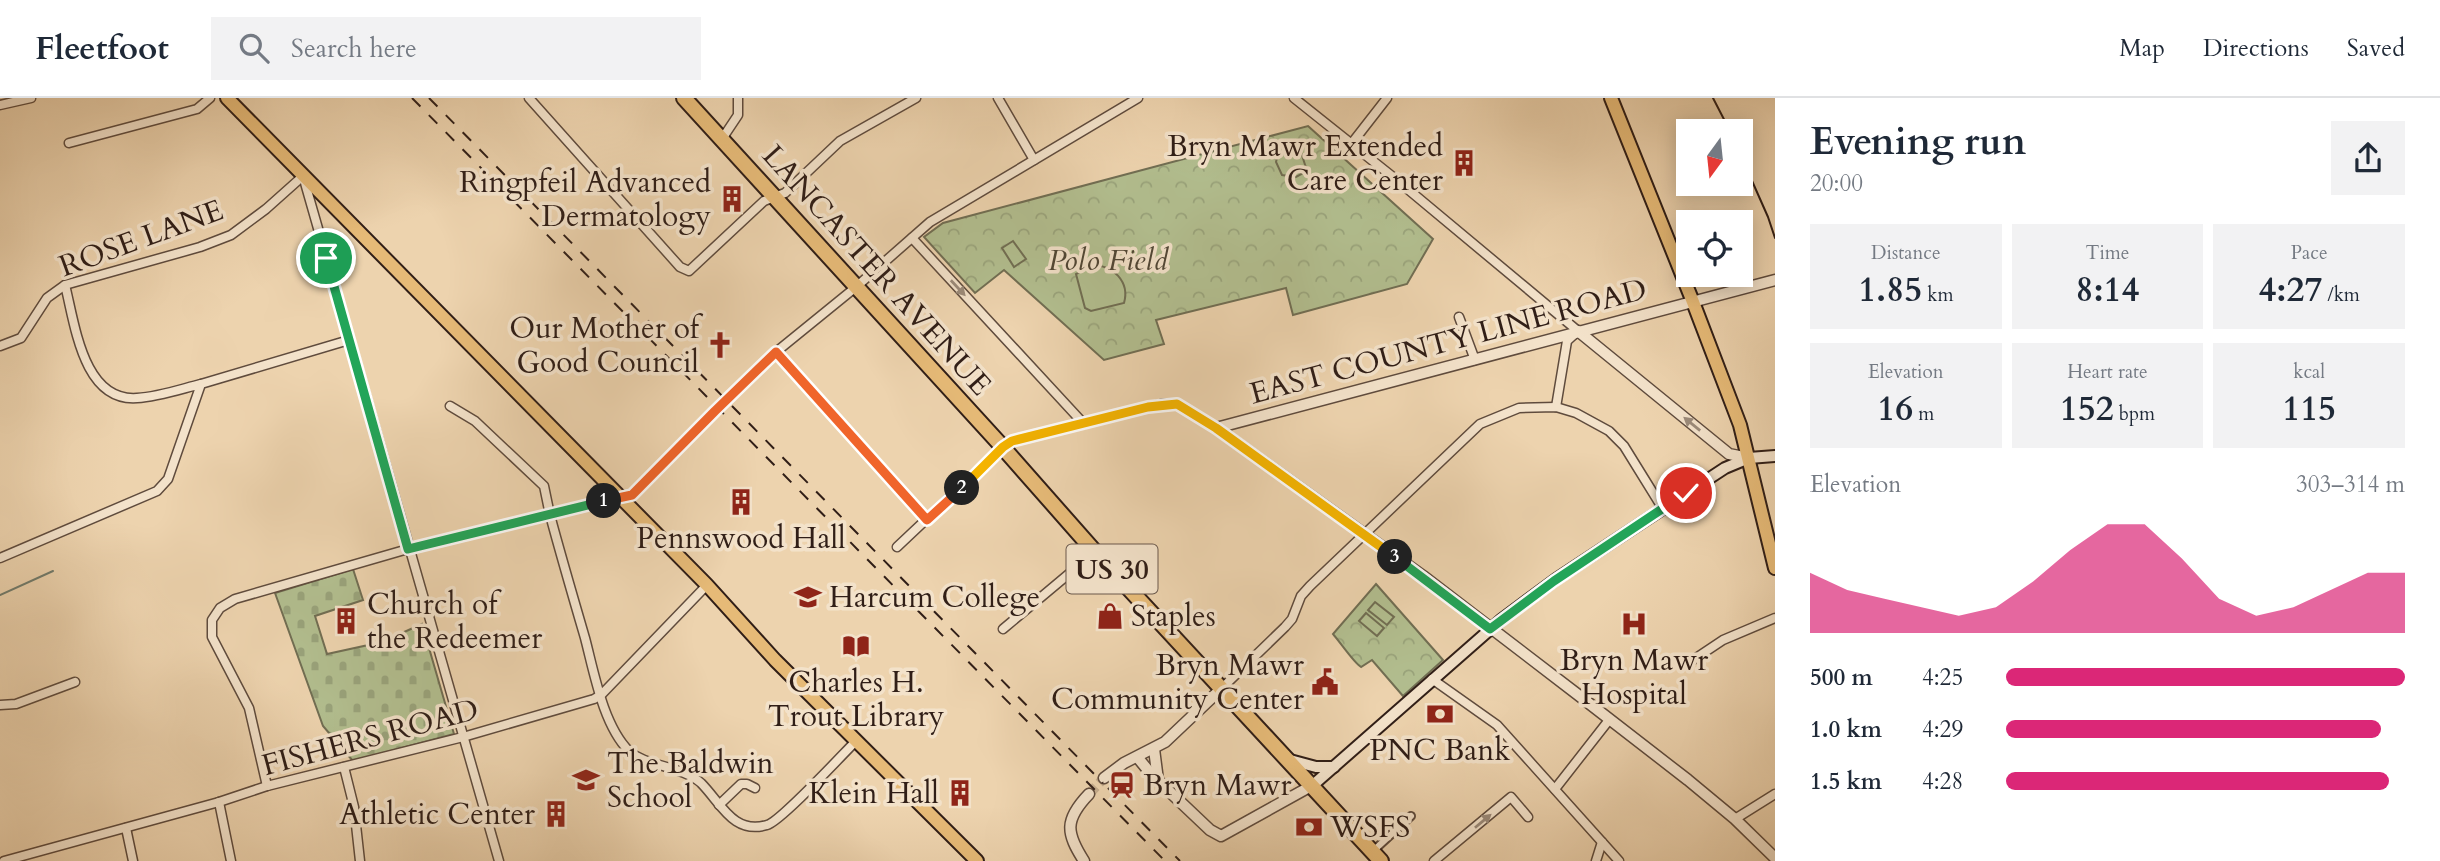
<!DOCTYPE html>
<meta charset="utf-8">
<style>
body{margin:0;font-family:Cardo,serif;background:#f2f2f3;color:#1f2937;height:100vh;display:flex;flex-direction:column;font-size:26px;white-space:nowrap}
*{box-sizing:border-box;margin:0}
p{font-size:23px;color:#747a83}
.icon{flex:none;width:38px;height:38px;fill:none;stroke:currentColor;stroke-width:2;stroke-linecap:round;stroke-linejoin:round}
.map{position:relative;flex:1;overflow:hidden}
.panel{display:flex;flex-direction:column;background:#fff;width:665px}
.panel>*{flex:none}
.needle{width:46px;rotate:195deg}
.fabs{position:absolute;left:1676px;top:21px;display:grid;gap:14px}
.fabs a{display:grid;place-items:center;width:77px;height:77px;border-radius:0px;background:#fff;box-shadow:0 4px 18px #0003;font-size:35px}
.pin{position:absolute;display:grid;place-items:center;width:60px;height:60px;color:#fff;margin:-30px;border:4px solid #fff;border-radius:50%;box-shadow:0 2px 7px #0007}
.km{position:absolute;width:35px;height:35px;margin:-18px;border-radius:50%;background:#222;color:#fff;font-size:19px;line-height:35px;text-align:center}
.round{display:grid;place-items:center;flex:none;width:74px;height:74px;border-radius:0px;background:#f2f2f3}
.head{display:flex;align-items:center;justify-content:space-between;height:119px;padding:0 35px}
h1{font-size:38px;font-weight:800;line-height:52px}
.metrics{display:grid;grid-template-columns:repeat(3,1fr);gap:10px;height:119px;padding:7px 35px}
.metrics div{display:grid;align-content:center;border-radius:0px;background:#f2f2f3;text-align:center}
.metrics b{font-size:35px;font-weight:800}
.metrics small{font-size:19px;font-weight:400}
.metrics p{font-size:19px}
.chart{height:196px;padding:14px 35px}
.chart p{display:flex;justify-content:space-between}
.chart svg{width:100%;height:126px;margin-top:7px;fill:#db2777;opacity:.7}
ul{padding:0 35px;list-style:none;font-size:23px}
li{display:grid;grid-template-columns:112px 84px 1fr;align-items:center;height:52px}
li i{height:18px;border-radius:9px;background:#db2777}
header{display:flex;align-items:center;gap:42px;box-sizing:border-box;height:98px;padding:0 35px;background:#fff;border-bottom:2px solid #e0e1e3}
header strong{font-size:33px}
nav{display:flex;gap:38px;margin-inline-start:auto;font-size:24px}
.search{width:490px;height:63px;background:#f2f2f3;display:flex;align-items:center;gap:18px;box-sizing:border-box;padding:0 24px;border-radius:0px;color:#747a83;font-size:26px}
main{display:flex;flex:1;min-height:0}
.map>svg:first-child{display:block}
.cemetery{fill:url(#cemetery-stones);stroke:#716e53;stroke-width:2}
.park{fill:url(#park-crowns);stroke:#716e53;stroke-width:2}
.pitch{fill:#b2be8f;stroke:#716e53;stroke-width:2}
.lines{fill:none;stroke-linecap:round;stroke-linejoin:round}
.stream{stroke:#707b6c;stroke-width:2}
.tertiary-tunnel{stroke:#c7af90;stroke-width:10;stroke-dasharray:10 5;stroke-linecap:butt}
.pedestrian-casing{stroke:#5f4b3d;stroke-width:10}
.minor-casing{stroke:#5f4b3d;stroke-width:11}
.tertiary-casing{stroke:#5f4b3d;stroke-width:13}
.secondary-casing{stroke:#301e17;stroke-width:14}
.primary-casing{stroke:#301e17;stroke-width:16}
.trunk-casing{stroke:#301e17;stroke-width:18}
.pedestrian{stroke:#f3e2ca;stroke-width:6}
.minor{stroke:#f3e2ca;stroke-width:8}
.tertiary{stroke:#f3e2ca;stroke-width:10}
.secondary{stroke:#f3e2ca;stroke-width:10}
.primary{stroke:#e6ba77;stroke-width:12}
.trunk{stroke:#e6ba77;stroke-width:14}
.tram{stroke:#301e17;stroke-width:2}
.rail{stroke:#301e17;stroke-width:2;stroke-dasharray:12 12;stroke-linecap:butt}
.minor-bridge-casing{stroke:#5f4b3d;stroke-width:11;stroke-linecap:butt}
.minor-bridge{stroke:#f3e2ca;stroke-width:8}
.oneway{fill:#9b8a79}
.split-1-casing{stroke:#fff;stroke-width:14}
.split-2-casing{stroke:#fff;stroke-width:14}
.split-3-casing{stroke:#fff;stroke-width:14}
.split-4-casing{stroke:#fff;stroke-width:14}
.split-1{stroke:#22a559;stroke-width:9}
.split-2{stroke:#f0652b;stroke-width:9}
.split-3{stroke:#f5b400;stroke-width:9}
.split-4{stroke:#22a559;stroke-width:9}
.labels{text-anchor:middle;stroke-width:7;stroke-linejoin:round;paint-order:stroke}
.shield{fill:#f3e2ca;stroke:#6a594d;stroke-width:2}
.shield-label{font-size:28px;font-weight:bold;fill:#301e17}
.poi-label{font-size:30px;fill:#301e17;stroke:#f3e2ca;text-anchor:end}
.street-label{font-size:30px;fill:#301e17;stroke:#f3e2ca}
.park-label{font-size:30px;font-style:italic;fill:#504635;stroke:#f3e2ca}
</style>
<header>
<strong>Fleetfoot</strong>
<div class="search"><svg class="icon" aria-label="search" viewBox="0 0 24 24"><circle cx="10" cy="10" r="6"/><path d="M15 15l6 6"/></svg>Search here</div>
<nav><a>Map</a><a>Directions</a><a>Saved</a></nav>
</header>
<main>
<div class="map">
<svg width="1775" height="763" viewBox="0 0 1775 763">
<defs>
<pattern id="cemetery-stones" width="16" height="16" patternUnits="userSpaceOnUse" patternTransform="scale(1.75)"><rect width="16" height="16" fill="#b2be8f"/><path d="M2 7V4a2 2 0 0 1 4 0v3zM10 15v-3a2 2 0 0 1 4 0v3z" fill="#99a37b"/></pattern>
<pattern id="park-crowns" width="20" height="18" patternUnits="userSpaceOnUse" patternTransform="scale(1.75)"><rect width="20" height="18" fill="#b2be8f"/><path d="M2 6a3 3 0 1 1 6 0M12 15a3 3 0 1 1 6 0" fill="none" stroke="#99a37b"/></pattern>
</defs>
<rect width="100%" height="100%" fill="#edd3ae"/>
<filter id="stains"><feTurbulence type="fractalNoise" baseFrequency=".00286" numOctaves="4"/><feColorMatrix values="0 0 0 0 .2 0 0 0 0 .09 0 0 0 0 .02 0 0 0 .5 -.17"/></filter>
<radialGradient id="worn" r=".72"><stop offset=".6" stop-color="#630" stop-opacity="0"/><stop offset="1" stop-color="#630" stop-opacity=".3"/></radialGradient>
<polygon class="cemetery" points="353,471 363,502 315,518 327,556 382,544 422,526 454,636 353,663 323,628 275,495"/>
<g class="park">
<polygon points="1308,28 1433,141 1407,186 1293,217 1286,190 1156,222 1164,246 1104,262 1004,172 975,195 924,139 943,125"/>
<path d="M1376,486l67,76 -40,36 -31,-36 -11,7c-7,-4 -21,-25 -28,-33z"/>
</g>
<g class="pitch">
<polygon points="1300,51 1307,73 1296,79 1282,77 1276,64 1278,56"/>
<polygon points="1013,143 1026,161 1014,169 1002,150"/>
<path d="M1092,168c21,-2 38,16 32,37l-33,8 -6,-3 -9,-34z"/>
<polygon points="1375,504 1394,519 1387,527 1368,512"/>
<polygon points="1366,515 1384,530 1377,538 1359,523"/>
</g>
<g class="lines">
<polyline class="stream" points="0,497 53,473"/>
<polyline class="tertiary-tunnel" points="1089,696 1104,680"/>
<defs>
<polyline id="pedestrian" points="1372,754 1411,718"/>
<g id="minor">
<polyline points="529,0 680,169 689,173 764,103 785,95 840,43 916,0"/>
<polyline points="998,0 1034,62"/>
<polyline points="1294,0 1398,83 1578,233 1567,243 1556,309"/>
<polyline points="0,7 31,0"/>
<polyline points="722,41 738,17 738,0"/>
<polyline points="69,45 197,11 210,0"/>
<polyline points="1352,45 1387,0"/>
<polyline points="912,140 1084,326"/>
<path d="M65,187c10,39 18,117 72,113 21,-1 44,-9 64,-14"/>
<polyline points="1459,219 1475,262"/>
<polyline points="0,248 21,240 47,200 65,187 200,149 231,137 266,111 303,78 499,763"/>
<polyline points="776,254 927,422"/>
<polyline points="734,294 776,254 856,189 930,124 1138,0"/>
<path d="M450,308l25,15 69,65 6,29c11,41 23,82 35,123 9,34 18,87 44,113 16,15 53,15 72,32 20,20 32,52 66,42 13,-3 75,-70 89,-84"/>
<polyline points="897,449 1003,349 1012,343 1161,306 1177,306 1216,330"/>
<polyline points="0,460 157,393 168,381 201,286 349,242"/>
<polyline points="1003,531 1095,454"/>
<polyline points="1690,564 1723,542 1775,520"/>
<polyline points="1432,581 1497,627 1619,763"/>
<polyline points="1222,590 1285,529 1292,521 1301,498 1310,488 1480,326 1519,310 1556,309 1576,315 1609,333 1624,348 1663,411"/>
<polyline points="0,607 16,606 75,584"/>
<polyline points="344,669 354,709 360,763"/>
<polyline points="267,688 249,610 212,539 212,522 220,510 235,501 408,451 632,397 712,315"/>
<polyline points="1555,691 1609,622"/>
<polyline points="219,704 231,763"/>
<polyline points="719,707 741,686 747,686 755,690"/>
<polyline points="1735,721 1775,696"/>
<polyline points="126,730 133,763"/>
<polyline points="4,763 219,704 267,688 463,639 594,601 601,597 707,487"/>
<polyline points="1434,763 1511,699 1528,719"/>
<polyline points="1596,763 1602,744"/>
</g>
<g id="tertiary">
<polyline points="1578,233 1729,356 1749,360"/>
<polyline points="1216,330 1423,478 1577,596 1688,682 1735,721 1775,760"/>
<polyline points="1216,330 1775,182"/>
<polyline points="1154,651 1158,682"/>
<polyline points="1138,660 1152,677 1210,732 1221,738 1313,687"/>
<polyline points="1104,680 1124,665 1165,644 1222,590"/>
<path d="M1084,763c-18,-28 -20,-41 5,-67"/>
</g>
<g id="secondary">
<polyline points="1290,662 1316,669 1334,669"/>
<polyline points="1313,687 1502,521 1556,481 1725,370 1749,360 1775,358"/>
</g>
<g id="primary">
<polyline points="227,0 707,487 775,562 977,763"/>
<polyline points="1611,0 1693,204 1740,327 1775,470"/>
</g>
<polyline id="trunk" points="684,0 999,345 1095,454 1381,763"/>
</defs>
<use href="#pedestrian" class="pedestrian-casing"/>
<use href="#minor" class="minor-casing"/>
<use href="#tertiary" class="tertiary-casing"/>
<use href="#secondary" class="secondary-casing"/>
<use href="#primary" class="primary-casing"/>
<use href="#trunk" class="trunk-casing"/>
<use href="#pedestrian" class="pedestrian"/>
<use href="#minor" class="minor"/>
<use href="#tertiary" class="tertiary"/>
<use href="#secondary" class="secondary"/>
<use href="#primary" class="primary"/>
<use href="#trunk" class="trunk"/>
<g class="tram">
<polyline points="1713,0 1730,33"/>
<polyline points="1741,58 1768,119 1775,140"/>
</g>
<g class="rail">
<polyline points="412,0 1165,763"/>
<polyline points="429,0 1103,685"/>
<polyline points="1108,690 1180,763"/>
</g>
<defs>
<polyline id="minor-bridge" points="712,315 734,294"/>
</defs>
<use href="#minor-bridge" class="minor-bridge-casing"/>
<use href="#minor-bridge" class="minor-bridge"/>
</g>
<defs><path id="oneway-solid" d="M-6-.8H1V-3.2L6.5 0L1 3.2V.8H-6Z" transform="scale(1.75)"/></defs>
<g class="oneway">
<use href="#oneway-solid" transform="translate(958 190) rotate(47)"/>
<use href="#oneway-solid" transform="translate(1692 326) rotate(-141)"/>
<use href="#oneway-solid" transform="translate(1483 723) rotate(-40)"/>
</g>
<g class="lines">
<defs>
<polyline id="split-1" points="326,160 408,451 604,403"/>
<polyline id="split-2" points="604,403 632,397 715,313 776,254 927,422 962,390"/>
<polyline id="split-3" points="962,390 1003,349 1012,343 1148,309 1177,306 1216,330 1395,459"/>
<polyline id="split-4" points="1395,459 1490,531 1554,483 1686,395"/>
</defs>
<use href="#split-1" class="split-1-casing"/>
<use href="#split-2" class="split-2-casing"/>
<use href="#split-3" class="split-3-casing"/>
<use href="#split-4" class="split-4-casing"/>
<use href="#split-1" class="split-1"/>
<use href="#split-2" class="split-2"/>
<use href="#split-3" class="split-3"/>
<use href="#split-4" class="split-4"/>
</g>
<defs>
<symbol id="building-bare" viewBox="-9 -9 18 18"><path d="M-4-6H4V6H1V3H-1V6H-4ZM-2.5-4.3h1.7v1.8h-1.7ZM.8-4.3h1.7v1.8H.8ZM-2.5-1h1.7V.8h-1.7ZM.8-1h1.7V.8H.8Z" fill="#8f2418" stroke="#f3e2ca" stroke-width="2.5" paint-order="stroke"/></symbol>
<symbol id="church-bare" viewBox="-9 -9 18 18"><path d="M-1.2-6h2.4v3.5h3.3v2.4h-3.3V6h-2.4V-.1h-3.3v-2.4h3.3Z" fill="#8f2418" stroke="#f3e2ca" stroke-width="2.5" paint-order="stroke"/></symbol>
<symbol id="university-bare" viewBox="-9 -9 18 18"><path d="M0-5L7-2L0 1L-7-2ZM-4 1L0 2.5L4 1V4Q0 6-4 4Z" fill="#8f2418" stroke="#f3e2ca" stroke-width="2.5" paint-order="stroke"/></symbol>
<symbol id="shop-bare" viewBox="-9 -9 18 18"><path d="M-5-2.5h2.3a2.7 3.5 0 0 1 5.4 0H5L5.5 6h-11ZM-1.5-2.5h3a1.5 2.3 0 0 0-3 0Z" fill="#8f2418" stroke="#f3e2ca" stroke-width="2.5" paint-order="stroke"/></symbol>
<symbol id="hospital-bare" viewBox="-9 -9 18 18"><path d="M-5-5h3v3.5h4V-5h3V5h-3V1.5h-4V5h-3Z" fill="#8f2418" stroke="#f3e2ca" stroke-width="2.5" paint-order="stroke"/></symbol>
<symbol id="library-bare" viewBox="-9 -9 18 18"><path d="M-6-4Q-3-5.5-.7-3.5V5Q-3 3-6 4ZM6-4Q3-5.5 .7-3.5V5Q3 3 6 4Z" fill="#8f2418" stroke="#f3e2ca" stroke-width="2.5" paint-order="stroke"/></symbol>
<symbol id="civic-bare" viewBox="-9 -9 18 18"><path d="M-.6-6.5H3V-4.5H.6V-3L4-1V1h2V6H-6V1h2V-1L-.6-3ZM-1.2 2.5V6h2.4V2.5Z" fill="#8f2418" stroke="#f3e2ca" stroke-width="2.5" paint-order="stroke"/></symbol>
<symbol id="bank-bare" viewBox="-9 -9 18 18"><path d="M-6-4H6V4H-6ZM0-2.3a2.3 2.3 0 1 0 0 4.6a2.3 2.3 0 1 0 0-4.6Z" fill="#8f2418" stroke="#f3e2ca" stroke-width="2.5" paint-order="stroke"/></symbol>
<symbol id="school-bare" viewBox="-9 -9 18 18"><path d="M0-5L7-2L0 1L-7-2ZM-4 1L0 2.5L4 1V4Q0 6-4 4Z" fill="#8f2418" stroke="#f3e2ca" stroke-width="2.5" paint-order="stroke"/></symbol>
<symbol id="station-bare" viewBox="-9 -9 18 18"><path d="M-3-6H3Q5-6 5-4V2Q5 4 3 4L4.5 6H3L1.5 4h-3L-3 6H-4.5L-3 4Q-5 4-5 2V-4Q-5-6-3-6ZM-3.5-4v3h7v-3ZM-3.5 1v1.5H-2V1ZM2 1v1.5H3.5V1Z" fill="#8f2418" stroke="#f3e2ca" stroke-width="2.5" paint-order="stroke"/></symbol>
</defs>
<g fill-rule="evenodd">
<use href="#building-bare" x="1445" y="46" width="38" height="38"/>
<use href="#building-bare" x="713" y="82" width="38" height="38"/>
<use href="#church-bare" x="701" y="228" width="38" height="38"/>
<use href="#building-bare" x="722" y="385" width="38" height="38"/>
<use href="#university-bare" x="789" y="480" width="38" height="38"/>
<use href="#shop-bare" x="1091" y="499" width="38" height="38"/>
<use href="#building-bare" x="327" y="504" width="38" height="38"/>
<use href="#hospital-bare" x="1615" y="507" width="38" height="38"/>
<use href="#library-bare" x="837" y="529" width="38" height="38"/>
<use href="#civic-bare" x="1306" y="565" width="38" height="38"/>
<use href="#bank-bare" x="1421" y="597" width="38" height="38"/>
<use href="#school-bare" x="567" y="663" width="38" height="38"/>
<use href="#station-bare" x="1103" y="668" width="38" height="38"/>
<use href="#building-bare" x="941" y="676" width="38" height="38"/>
<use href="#building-bare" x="537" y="697" width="38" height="38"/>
<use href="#bank-bare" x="1290" y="710" width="38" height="38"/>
</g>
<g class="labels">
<rect class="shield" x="1066.5" y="446.5" width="91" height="49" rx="5"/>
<g class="shield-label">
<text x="1112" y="481">US 30</text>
</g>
<g class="poi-label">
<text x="1443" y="58">Bryn Mawr Extended<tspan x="1443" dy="34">Care Center</tspan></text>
<text x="711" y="94">Ringpfeil Advanced<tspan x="711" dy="34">Dermatology</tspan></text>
<text x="699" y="240">Our Mother of<tspan x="699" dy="34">Good Council</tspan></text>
<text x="741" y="450" text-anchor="middle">Pennswood Hall</text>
<text x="829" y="509" text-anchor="start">Harcum College</text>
<text x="367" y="516" text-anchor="start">Church of<tspan x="367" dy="34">the Redeemer</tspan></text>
<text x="1131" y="528" text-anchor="start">Staples</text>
<text x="1634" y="572" text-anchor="middle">Bryn Mawr<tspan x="1634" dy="34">Hospital</tspan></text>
<text x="1304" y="577">Bryn Mawr<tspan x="1304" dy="34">Community Center</tspan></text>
<text x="856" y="594" text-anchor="middle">Charles H.<tspan x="856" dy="34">Trout Library</tspan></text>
<text x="1440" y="662" text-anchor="middle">PNC Bank</text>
<text x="607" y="675" text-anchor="start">The Baldwin<tspan x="607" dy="34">School</tspan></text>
<text x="1143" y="697" text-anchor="start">Bryn Mawr</text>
<text x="939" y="705">Klein Hall</text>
<text x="535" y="726">Athletic Center</text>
<text x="1330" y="739" text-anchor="start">WSFS</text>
</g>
<g class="street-label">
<text transform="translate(141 140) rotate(-20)" y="10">ROSE LANE</text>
<text transform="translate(877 172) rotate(48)" y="10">LANCASTER AVENUE</text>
<text transform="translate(1448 243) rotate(-15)" y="10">EAST COUNTY LINE ROAD</text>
<text transform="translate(370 639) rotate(-15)" y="10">FISHERS ROAD</text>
</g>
<g class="park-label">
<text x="1108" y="172">Polo Field</text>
</g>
</g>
<rect width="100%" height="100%" filter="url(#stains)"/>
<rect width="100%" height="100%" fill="url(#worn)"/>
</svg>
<div class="fabs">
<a><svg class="needle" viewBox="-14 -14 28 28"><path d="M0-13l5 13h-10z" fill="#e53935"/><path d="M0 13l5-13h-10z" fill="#747a83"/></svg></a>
<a><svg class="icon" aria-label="locate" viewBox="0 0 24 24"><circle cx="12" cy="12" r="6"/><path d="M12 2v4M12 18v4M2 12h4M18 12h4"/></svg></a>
</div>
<div class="pin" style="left:326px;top:160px;background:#1e9e55"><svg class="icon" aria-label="arrive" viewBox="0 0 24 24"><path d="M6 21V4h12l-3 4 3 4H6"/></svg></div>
<div class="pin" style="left:1686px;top:395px;background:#d93025"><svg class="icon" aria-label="check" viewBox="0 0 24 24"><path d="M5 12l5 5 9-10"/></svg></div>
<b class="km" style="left:604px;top:403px">1</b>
<b class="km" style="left:962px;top:390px">2</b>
<b class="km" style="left:1395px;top:459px">3</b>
</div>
<section class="panel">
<div class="head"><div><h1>Evening run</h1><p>20:00</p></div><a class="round"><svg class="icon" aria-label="share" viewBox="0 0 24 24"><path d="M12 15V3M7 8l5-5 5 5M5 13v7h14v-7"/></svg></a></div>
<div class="metrics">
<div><p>Distance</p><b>1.85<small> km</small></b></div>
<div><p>Time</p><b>8:14</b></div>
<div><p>Pace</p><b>4:27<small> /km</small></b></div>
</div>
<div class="metrics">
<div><p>Elevation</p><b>16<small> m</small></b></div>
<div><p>Heart rate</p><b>152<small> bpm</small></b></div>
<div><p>kcal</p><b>115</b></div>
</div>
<div class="chart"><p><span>Elevation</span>303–314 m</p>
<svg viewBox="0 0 160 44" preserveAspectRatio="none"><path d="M0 44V23L10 29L20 32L30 35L40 38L50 35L60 26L70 15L80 6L90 6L100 18L110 32L120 38L130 35L140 29L150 23L160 23V44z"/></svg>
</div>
<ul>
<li><b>500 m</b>4:25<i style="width:100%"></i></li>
<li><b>1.0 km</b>4:29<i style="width:94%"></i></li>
<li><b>1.5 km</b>4:28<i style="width:96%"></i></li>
</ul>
</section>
</main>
